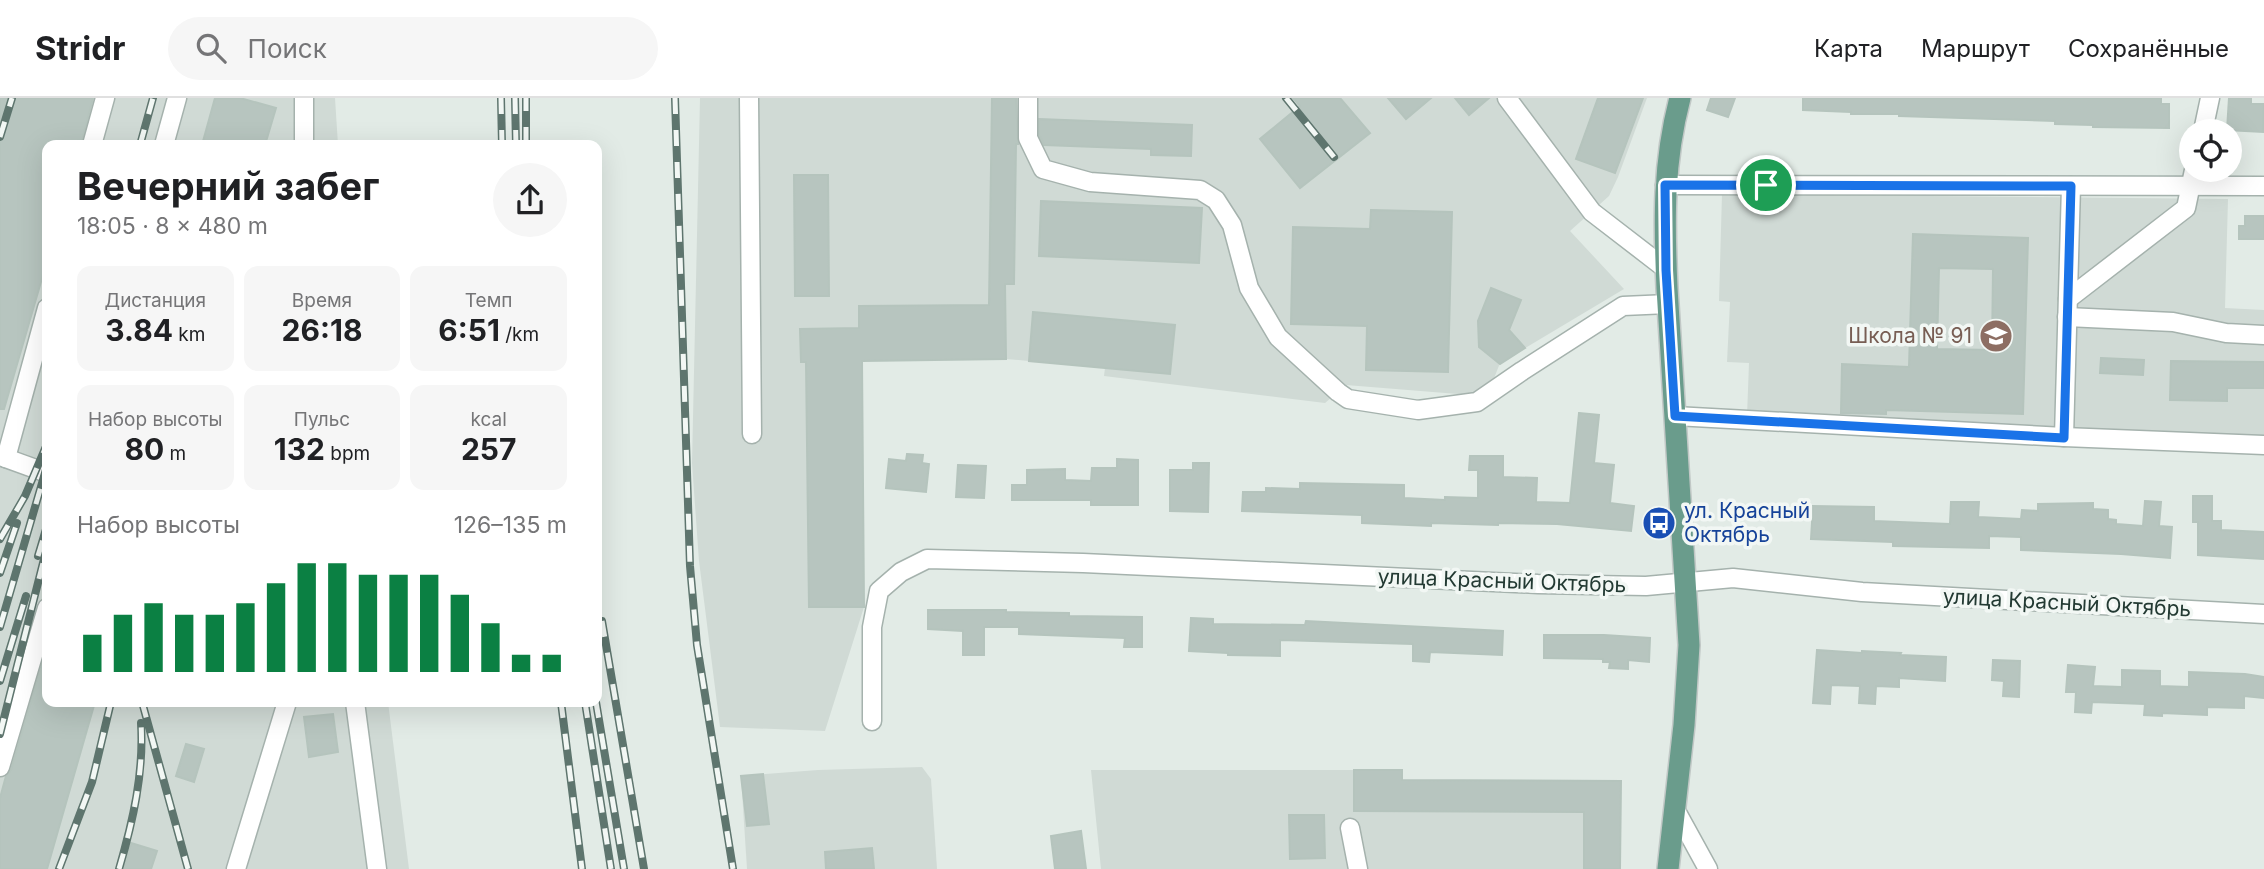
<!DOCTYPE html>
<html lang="ru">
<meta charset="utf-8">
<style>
body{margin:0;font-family:Inter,sans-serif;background:#f6f6f6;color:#202124;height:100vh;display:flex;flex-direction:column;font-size:26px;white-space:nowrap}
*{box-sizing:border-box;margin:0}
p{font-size:23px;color:#757577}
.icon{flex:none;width:38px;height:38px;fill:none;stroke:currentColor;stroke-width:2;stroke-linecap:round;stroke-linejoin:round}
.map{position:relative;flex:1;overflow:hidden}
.panel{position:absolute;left:42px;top:42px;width:560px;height:567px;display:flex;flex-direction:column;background:#fff;border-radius:14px;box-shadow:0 7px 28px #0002}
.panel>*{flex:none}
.tools{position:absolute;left:2179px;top:21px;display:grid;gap:14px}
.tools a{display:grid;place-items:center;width:63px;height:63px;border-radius:50%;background:#fff;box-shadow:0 7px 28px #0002;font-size:35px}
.pin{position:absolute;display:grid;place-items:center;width:60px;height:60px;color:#fff;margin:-30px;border:4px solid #fff;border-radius:50%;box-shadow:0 2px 7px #0007}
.round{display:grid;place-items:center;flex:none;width:74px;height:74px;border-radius:37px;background:#f6f6f6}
.summary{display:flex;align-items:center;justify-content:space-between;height:119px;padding:0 35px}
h1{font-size:38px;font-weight:700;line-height:52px}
.metrics{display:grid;grid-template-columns:repeat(3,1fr);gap:10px;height:119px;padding:7px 35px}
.metrics div{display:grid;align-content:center;border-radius:14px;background:#f6f6f6;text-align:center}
.metrics b{font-size:30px;font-weight:700}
.metrics small{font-size:19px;font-weight:400}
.metrics p{font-size:19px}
.chart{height:196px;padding:14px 35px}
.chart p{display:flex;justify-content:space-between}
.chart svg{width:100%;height:126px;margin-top:7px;stroke:#0b8043;stroke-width:6}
header{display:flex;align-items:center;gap:42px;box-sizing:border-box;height:98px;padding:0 35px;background:#fff;border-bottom:2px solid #e0e0e0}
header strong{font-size:33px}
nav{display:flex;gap:38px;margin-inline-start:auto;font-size:24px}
.search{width:490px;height:63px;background:#f6f6f6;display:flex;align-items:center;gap:18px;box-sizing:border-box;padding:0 24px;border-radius:38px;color:#757577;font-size:26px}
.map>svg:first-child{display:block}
.built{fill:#d0dad5}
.building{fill:#b7c5bf;stroke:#b5c4bd;stroke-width:2;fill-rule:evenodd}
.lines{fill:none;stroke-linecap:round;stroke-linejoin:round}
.minor-casing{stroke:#a5b2ad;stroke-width:21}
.major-casing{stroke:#c1c8c6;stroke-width:24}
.minor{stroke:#fff;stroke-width:18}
.major{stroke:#6a9c8c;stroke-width:21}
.rail-casing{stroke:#5e756e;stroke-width:8}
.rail{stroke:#f2f7f4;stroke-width:5;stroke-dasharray:16;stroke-linecap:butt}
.route-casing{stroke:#fff;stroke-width:14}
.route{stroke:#1a73e8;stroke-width:9}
.labels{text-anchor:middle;stroke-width:7;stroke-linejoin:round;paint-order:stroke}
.education-label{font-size:21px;fill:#785e54;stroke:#f2f7f4;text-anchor:end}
.transit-label{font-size:21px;fill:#164399;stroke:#f2f7f4;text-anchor:start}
.street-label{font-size:21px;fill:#233a33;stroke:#f2f7f4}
</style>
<header>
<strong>Stridr</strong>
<div class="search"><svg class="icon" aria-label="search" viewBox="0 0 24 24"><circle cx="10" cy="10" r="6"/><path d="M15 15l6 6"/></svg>Поиск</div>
<nav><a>Карта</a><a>Маршрут</a><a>Сохранённые</a></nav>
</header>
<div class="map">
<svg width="2264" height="771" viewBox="0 0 2264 771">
<rect width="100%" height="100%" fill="#e2ebe6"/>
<g class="built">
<polygon points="0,0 335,0 338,47 47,47 47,604 388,604 409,771 0,771"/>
<polygon points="700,0 1647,0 1618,79 1609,98 1570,133 1624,191 1500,265 1491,288 1470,297 1346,287 1325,305 1104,278 1105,270 1029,263 1006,261 862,263 864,509 825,633 720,629 699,463 692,365"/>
<polygon points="1722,96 2228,101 2225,210 2264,212 2264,354 1747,318 1749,265 1727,264 1730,204 1719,203"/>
<polygon points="922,669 931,681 937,771 747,771 741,678 818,672"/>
<polygon points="1091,672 1402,672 1402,682 1621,683 1620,771 1101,771"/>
</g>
<g class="building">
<polygon points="0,0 93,0 81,47 47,47 47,163 4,311 0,311"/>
<polygon points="215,0 240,0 276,10 265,47 202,47"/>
<polygon points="992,0 1016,0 1018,46 1016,46 1014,186 1005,186 1006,261 862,263 864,509 809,509 806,264 801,264 800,231 859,230 859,208 989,207"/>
<polygon points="1293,0 1340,0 1370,35 1300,90 1260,41 1300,8"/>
<polygon points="1388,0 1431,0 1406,21"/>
<polygon points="1455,0 1489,0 1469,17"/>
<polygon points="1598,0 1643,0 1615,75 1576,61"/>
<polygon points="1711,0 1735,0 1728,19 1707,12"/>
<polygon points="1803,0 2161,0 2161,6 2169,6 2169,30 2093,29 2093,27 2055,26 2055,23 1899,18 1899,16 1851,16 1851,14 1803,12"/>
<polygon points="2229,0 2251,0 2251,6 2264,6 2263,34 2227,32"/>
<polygon points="1039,21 1192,27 1191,58 1151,57 1151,51 1044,47 1039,37"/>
<polygon points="794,77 828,77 829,198 795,198"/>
<polygon points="1041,103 1202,110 1199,165 1039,158"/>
<polygon points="1371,112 1452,114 1448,274 1366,272 1367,228 1291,226 1293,129 1370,131"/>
<polygon points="2245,118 2264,118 2264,141 2239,141 2239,128 2245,128"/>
<path d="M1913,136l115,4 -5,176 -137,-4v4l-45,-1 1,-49 67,3zM1939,170l54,1 -1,81 -55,-1z"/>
<polygon points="1491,190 1521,202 1509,232 1525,250 1500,266 1479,249 1478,223"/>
<polygon points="1033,214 1175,227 1170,276 1029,263"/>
<polygon points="2101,260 2144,262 2143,277 2100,275"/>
<polygon points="2171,263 2264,264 2264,290 2227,290 2227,303 2170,302"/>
<polygon points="1579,315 1599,317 1594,365 1614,367 1610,405 1634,408 1631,433 1557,426 1498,425 1498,427 1431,425 1431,428 1362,425 1362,417 1242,413 1243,394 1266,394 1266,390 1300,391 1300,385 1404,387 1404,400 1445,402 1445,399 1478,400 1478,372 1469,372 1470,358 1503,358 1503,379 1537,380 1536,404 1570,405"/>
<polygon points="907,356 923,357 922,365 929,366 926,394 886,390 889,361 906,363"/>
<polygon points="1117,361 1138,362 1138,407 1091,407 1091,402 1012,402 1012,387 1027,387 1027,372 1065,371 1065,382 1091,383 1092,370 1117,370"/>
<polygon points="1193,365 1209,365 1208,414 1170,413 1170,372 1193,372"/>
<polygon points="958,367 986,368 984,400 956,399"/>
<polygon points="2193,398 2212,398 2212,423 2221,423 2221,432 2264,434 2264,461 2198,457 2198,424 2193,424"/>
<polygon points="2145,403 2161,404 2159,428 2172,429 2170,460 2121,456 2021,452 2021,439 1989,438 1989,450 1893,448 1893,444 1811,441 1813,408 1874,409 1874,423 1950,426 1951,404 1979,404 1978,419 2021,421 2022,412 2038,413 2038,406 2093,405 2093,411 2108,412 2108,421 2116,422 2116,426 2143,428"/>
<polygon points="928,512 1006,512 1006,514 1069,515 1069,518 1142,519 1142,549 1124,549 1125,540 1019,536 1019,529 984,529 984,557 963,557 963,533 928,531"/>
<polygon points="1191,520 1213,521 1213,526 1305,527 1306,523 1503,533 1502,557 1430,554 1429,564 1413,563 1413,546 1280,542 1280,558 1228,557 1228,555 1189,553"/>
<polygon points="1544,537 1604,537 1650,540 1649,564 1628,562 1628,571 1609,570 1610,564 1603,564 1603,561 1544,560"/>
<polygon points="47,549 47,604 95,604 47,771 0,771 0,700 6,678 11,672"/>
<polygon points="1817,552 1862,555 1862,553 1901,555 1900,557 1946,559 1945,583 1899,580 1899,589 1876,588 1875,606 1859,605 1860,588 1831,587 1830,606 1813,605"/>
<polygon points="1993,562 2020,563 2019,599 2003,598 2004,583 1992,582"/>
<polygon points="2068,567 2095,569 2093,588 2122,589 2122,572 2160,573 2160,588 2189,589 2189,574 2245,576 2264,579 2264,600 2244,598 2244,610 2207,609 2207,617 2162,615 2162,618 2144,617 2145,606 2092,604 2091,615 2075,614 2076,594 2066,594"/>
<polygon points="333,616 338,654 309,659 304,619"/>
<polygon points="186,646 204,651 194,684 176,678"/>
<polygon points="1354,672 1402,672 1402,682 1621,683 1620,771 1584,771 1584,714 1354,713"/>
<polygon points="763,676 769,726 747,728 741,678"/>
<polygon points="1289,717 1324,717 1325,760 1290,761"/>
<polygon points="1081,733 1086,771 1055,771 1051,738"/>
<polygon points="131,745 157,753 151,771 124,771"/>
<polygon points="872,750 874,771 826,771 825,754"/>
</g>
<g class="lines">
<defs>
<g id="minor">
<polyline points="304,0 304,47"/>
<polyline points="749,0 752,336"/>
<polyline points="1028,0 1028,40 1043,71 1090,84 1200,92 1216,102 1232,127 1249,190 1278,239 1338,294 1348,301 1418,312 1477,304 1522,273 1623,208 1668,206"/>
<polyline points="1507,0 1592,114 1666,171"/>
<polyline points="2203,33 2210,0"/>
<polyline points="92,47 105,0"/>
<polyline points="164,47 177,0"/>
<polyline points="1665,87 2264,88"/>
<polyline points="2068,201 2186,110 2194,72"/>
<polyline points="2067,219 2173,224 2226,235 2264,237"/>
<polyline points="1675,318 2064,339 2264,347"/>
<polyline points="2064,339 2071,88"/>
<polyline points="0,358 47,375"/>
<polyline points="6,360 47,210"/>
<polyline points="355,604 377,771"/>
<polyline points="872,623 872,529 879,493 901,474 927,461 1083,465 1538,486 1646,488 1733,480 1862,494 2264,516"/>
<polyline points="0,669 47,510"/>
<polyline points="1675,711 1708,771"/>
<polyline points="1350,730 1358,771"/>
<polyline points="236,771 287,604"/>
</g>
<path id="major" d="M1668,771l16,-144 5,-80 -22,-357c-3,-66 -4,-126 13,-190"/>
</defs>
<use href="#minor" class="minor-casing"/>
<use href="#major" class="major-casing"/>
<use href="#minor" class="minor"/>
<use href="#major" class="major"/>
<defs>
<g id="rail">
<polyline points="501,0 502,47"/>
<polyline points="515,0 516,47"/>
<polyline points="675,0 690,468 697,547 733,771"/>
<polyline points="1286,0 1334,59"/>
<polyline points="0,39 12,0"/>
<polyline points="526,45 526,0"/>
<polyline points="140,47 153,0"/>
<polyline points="0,441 25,398 47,346"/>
<polyline points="38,458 47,428"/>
<polyline points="0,475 17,425"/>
<polyline points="602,523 644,771"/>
<polyline points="0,529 47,368"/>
<polyline points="0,583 26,498"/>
<polyline points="142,604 188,771"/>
<polyline points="561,604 582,771"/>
<polyline points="585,604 611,771"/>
<polyline points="596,604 624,771"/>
<polyline points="0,636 47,449"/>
<polyline points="59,771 92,684 111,604"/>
<path d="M119,771c14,-48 25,-96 22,-146"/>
</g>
</defs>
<use href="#rail" class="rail-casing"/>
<use href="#rail" class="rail"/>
</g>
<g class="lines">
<defs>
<polygon id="route" points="1665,87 2071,88 2064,340 1675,318 1666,172"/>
</defs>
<use href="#route" class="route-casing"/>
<use href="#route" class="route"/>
</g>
<defs>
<symbol id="school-disc" viewBox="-11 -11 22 22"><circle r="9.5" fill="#8d6e63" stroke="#f2f7f4"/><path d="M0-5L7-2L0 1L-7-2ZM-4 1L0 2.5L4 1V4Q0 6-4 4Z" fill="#fff"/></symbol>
<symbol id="bus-disc" viewBox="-11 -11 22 22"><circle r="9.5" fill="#1a4fb4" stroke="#f2f7f4"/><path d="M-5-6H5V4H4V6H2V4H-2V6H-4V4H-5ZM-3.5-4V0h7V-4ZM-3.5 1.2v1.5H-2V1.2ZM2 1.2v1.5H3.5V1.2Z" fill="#fff"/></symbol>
</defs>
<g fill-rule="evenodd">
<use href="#school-disc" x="1977" y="219" width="38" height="38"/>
<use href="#bus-disc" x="1640" y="406" width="38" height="38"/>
</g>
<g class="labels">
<g class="education-label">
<text x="1972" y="245">Школа № 91</text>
</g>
<g class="transit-label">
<text x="1684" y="420">ул. Красный<tspan x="1684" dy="24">Октябрь</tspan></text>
</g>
<g class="street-label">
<text transform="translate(1502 483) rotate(2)" y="7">улица Красный Октябрь</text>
<text transform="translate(2067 505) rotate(3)" y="7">улица Красный Октябрь</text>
</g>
</g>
</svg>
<div class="tools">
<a><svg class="icon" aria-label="locate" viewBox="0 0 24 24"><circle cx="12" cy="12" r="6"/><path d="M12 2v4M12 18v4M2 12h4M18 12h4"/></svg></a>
</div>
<div class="pin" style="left:1766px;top:87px;background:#1e9e55"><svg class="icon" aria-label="arrive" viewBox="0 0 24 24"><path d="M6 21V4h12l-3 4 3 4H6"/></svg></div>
<section class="panel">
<div class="summary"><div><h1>Вечерний забег</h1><p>18:05 · 8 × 480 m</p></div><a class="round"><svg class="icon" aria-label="share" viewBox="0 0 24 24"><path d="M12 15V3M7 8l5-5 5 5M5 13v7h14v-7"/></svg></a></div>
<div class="metrics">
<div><p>Дистанция</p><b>3.84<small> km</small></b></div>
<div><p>Время</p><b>26:18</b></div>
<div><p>Темп</p><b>6:51<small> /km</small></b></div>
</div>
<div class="metrics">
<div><p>Набор высоты</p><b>80<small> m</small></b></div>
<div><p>Пульс</p><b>132<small> bpm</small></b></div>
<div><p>kcal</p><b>257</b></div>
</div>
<div class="chart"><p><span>Набор высоты</span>126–135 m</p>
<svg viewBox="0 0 160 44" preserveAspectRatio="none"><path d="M5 44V31M15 44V24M25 44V20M35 44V24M45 44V24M55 44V20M65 44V13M75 44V6M85 44V6M95 44V10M105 44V10M115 44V10M125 44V17M135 44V27M145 44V38M155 44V38"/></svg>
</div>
</section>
</div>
